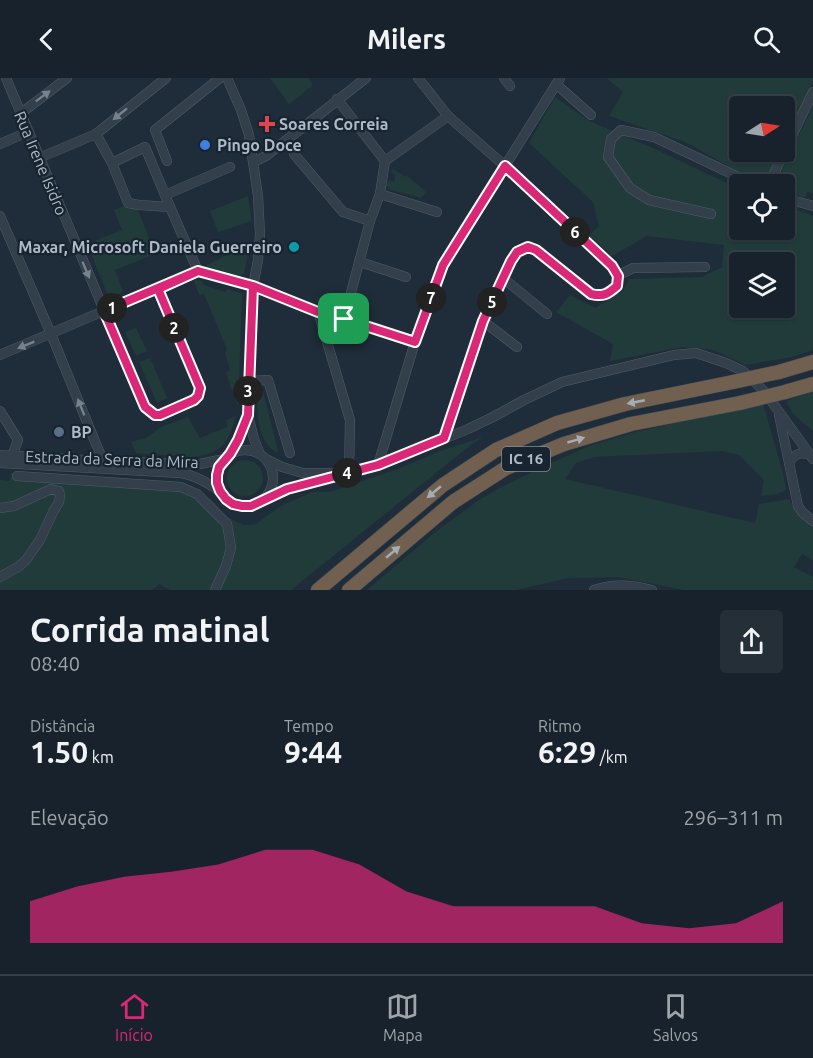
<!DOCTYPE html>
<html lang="pt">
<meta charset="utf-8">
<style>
body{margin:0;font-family:Ubuntu,sans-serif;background:#242f38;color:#f1f3f6;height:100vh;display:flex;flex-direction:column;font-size:22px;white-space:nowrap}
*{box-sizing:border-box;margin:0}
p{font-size:20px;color:#9ea4a9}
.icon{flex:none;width:33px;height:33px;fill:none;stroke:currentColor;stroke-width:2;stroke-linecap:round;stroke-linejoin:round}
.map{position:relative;height:512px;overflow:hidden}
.drawer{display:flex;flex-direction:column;background:#17222c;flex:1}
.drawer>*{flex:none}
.needle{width:39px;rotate:78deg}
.buttons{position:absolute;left:729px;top:18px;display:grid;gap:12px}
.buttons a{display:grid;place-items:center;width:66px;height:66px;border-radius:6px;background:#17222c;box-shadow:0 2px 4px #0004,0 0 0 2px #363f48;font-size:30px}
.pin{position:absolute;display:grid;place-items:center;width:51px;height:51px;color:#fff;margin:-26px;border-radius:12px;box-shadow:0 3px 9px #0006}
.km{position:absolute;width:30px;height:30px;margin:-15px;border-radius:50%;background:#222;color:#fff;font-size:16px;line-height:30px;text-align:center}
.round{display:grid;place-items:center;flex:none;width:63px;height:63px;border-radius:6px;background:#242f38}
.head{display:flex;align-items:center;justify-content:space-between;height:102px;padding:0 30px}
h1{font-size:33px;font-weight:600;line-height:45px}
.stats{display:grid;grid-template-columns:repeat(3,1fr);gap:9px;height:102px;padding:6px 30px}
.stats div{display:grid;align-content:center}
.stats b{font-size:30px;font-weight:600}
.stats small{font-size:16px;font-weight:400}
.stats p{font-size:16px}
.chart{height:168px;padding:12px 30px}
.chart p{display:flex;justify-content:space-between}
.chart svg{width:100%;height:108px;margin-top:6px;fill:#db2777;opacity:.7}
header{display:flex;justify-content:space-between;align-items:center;height:78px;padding:0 30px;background:#17222c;font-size:27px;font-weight:600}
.tabs{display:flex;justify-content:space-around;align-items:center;height:84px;border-top:2px solid #363f48;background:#17222c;font-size:16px;color:#9ea4a9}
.tabs a{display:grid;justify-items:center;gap:3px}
.tabs .selected{color:#db2777}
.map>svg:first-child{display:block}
.green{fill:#213b3b;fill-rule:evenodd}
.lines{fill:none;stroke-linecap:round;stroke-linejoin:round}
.minor-casing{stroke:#505d68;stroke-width:10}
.highway-casing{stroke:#3d4a55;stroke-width:15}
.minor{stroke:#333f4a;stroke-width:9}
.highway{stroke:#71604f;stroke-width:14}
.highway-bridge-casing{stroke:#3d4a55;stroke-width:15;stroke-linecap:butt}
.highway-bridge{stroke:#71604f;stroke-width:14}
.oneway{fill:#76838f}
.oneway2{fill:#a4acb5}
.route-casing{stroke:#fff;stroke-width:12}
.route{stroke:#db2777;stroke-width:8}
.health-dot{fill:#e0444e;stroke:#18242f;stroke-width:2}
.shop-dot{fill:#3f7fe0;stroke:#18242f;stroke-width:2}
.culture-dot{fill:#0f9aa8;stroke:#18242f;stroke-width:2}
.service-dot{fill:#5c6f8a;stroke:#18242f;stroke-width:2}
.labels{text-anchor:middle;stroke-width:4.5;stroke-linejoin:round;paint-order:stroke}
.shield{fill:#18242f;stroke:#808d99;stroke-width:1.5}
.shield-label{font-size:15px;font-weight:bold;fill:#adbac7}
.poi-label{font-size:16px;font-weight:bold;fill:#adbac7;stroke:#18242f;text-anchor:start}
.street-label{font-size:16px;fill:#adbac7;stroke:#18242f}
</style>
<header><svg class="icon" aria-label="back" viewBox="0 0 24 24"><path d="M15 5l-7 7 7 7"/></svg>Milers<svg class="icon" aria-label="search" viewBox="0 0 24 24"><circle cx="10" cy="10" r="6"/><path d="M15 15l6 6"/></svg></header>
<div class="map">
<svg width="813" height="512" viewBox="0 0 813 512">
<rect width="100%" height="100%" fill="#1f2d3a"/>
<g class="green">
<polygon points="270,0 308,0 313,7 289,26"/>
<polygon points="607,0 813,0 813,3 785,65 784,28 740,28 740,74 780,74 765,106 761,106 685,64 609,38 623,14"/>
<path d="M555,19l34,24 64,27 86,41 1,41h44l1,-24 28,10v134l-21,7 -46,8 -33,-15 -30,-3 -73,14 3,-17 -57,-32 14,-17 25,13 28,-17 6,-12 73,-2 20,-10 2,-22 -77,-9 -35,20 -23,-21 10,-9 -6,-24 -64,-59zM740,184h44v46h-44z"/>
<polygon points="813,28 813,115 807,114 805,120 785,114 784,106 777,106 776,104"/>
<polygon points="392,90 405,99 406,97 426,114 421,120 388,111 387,106 389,102 394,104 395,97 391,95"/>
<polygon points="248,118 252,143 218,154 210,133"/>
<polygon points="125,128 138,132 155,176 115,192 123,214 109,220 87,166 122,152 114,132"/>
<path d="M250,165l-6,31c-11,6 -25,-2 -37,-6v-3z"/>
<polygon points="194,202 202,203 204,207 225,214 228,211 242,216 238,329 226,295 230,292 225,276 227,271 204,216 199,217"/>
<polygon points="136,250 147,273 136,278 125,254"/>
<polygon points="150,280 167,320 157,325 139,284"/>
<path d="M258,310l5,4 15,58 -1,3c-4,-3 -9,-7 -11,-11 -10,-15 -9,-37 -8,-54z"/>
<polygon points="813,313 813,353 793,336 786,323"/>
<polygon points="763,325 783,395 786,412 777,416 761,418 764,402 739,377 721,373 594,379 576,385 565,401 755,445 759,426 789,421 799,438 813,448 813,482 802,476 794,489 813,499 813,512 684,512 618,499 568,500 516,512 367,512 438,452 479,422 499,410 549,386 589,368 635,354"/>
<path d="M236,338c-8,28 -14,38 -45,41l-55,-4 -5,-11 15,-4 15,-11 27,-10 12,21 27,-11 -1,-7z"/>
<polygon points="483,359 468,369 291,512 170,512 159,506 152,512 0,512 0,402 10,403 11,395 181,404 199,413 211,422 228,440 245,447 256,446 281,428 312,414 330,414 403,389 440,373"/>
<circle cx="245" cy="400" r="18"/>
</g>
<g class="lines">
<defs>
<g id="minor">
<polyline points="6,0 145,329 155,337 160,337 194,322 198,318 200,310 158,211"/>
<polyline points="227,0 241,32 249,57 258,118 260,157 258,182 253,208 248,337 254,361 260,376"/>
<polyline points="418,0 448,38 505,88 612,188 617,198"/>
<polyline points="504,0 510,8"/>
<polyline points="557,7 591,37"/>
<polyline points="337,21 385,83"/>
<polyline points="20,36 67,0"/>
<polyline points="96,56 112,85 128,125 139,127 170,129 145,69 112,85"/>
<polyline points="0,66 28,54"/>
<polyline points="294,76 343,134 370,143"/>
<polyline points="39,80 96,56 166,0"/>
<polyline points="167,83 155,52 220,0"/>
<polyline points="254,84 266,78 366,0"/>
<polyline points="769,106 813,14"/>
<polyline points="380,116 437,134"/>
<polyline points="165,117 230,89"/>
<polyline points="784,120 813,128"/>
<polyline points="170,129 198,193 253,208 318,233 415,264"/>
<polyline points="711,136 649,122 630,110 608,79 611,61 621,52 654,59 753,106"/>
<polyline points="0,138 51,256 103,383"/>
<polyline points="360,184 406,199"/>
<polyline points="617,198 633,190 705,189"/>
<polyline points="503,200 547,236"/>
<polyline points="318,233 350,342 349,394"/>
<polyline points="344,241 370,143 380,116 385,83 448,38"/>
<polyline points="483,243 517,269"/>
<polyline points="0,277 198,193"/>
<polyline points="249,303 268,302 290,375"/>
<polyline points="0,333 18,362 12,378"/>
<polyline points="779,337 798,428 803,435 813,443"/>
<path d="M444,360l39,-117 28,-60 6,-9 11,-5 8,3 55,44c11,2 18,0 26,-8v-10"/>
<circle cx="245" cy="400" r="28"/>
<polyline points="230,376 238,362 248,337"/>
<polyline points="0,377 103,383 200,386 224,381"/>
<polyline points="268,382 282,389 303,395 335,395"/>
<path d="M789,384c7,-9 13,-11 23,-6"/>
<path d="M0,385l180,10c15,2 27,10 40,18"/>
<polyline points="378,387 415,264 443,187 560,0"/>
<polyline points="17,398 181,409 197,416 227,446 231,470 226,488 215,512"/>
<polyline points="259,425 287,411 378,387 398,380 468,351 493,339 524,322 562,304 674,277 696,275 726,285 743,293 764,313 813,381"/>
<polyline points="0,430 14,428 51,411 59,413 60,418 59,424 53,434 40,462 26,482 18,489 0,499"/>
<path d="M594,512c20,-7 38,-5 58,0"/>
</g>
<g id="highway">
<polyline points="779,294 813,284"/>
<polyline points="785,314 813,306"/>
<polyline points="318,512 443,407 496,372 557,345 625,326 733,304"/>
<polyline points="349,512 453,424 506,390 564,366 631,346 740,325"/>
</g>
</defs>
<use href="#minor" class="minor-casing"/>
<use href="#highway" class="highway-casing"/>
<use href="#minor" class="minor"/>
<use href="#highway" class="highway"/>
<defs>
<g id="highway-bridge">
<polyline points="733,304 779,294"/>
<polyline points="740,325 785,314"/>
</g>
</defs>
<use href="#highway-bridge" class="highway-bridge-casing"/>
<use href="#highway-bridge" class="highway-bridge"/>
</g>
<defs><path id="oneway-solid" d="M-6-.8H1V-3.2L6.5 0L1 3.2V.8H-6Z" transform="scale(1.5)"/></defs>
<g class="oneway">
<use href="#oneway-solid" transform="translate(43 18) rotate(-37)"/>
<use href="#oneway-solid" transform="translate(120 36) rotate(141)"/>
<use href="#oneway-solid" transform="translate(86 192) rotate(67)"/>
<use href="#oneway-solid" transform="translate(26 267) rotate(158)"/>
<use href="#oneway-solid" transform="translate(81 329) rotate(-112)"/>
</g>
<g class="oneway2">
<use href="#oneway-solid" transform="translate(636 324) rotate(169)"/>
<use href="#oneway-solid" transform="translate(576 362) rotate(-16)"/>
<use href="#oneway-solid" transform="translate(434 414) rotate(140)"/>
<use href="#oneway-solid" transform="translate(393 474) rotate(-40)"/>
</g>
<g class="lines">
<defs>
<path id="route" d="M344,241l-26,-7 -65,-26 -55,-15 -94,40 41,96 10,8h5l34,-15 4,-4 2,-8 -42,-99 40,-18 55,15 -5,129 -10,25 -8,14 -11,13 -2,8v8l3,8 6,8 7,5 9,2h9l36,-17 91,-24 66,-27 39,-117 28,-60 6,-9 11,-5 8,3 55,44c12,3 17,0 26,-8l1,-10 -6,-10 -107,-100 -62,99 -28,77 -71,-23"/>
</defs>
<use href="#route" class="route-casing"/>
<use href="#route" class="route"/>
</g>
<path class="health-dot" d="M264 37h6v6h6v6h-6v6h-6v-6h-6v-6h6z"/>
<circle class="shop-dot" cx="205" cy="67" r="6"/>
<circle class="culture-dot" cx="294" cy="169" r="6"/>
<circle class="service-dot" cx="59" cy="354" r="6"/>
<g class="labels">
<rect class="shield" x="502" y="369" width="48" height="24" rx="4.5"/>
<g class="shield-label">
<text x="526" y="386">IC 16</text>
</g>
<g class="poi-label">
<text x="279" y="52">Soares Correia</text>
<text x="217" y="73">Pingo Doce</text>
<text x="282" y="175" text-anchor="end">Maxar, Microsoft Daniela Guerreiro</text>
<text x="71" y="360">BP</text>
</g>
<g class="street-label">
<text transform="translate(41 85) rotate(67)" y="6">Rua Irene Isidro</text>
<text transform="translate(112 381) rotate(2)" y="6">Estrada da Serra da Mira</text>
</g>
</g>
</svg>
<div class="buttons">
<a><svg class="needle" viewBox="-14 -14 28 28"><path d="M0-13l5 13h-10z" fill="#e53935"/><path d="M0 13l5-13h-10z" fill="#9ea4a9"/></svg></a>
<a><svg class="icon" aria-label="locate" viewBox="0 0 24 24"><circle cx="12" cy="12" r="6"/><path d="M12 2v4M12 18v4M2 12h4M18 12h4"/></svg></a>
<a><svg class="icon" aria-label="layers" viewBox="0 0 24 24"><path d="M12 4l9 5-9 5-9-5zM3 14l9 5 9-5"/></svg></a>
</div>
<div class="pin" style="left:344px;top:241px;background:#1e9e55"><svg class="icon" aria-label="arrive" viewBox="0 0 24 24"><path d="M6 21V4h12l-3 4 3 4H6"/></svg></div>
<b class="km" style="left:112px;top:230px">1</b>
<b class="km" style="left:174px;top:250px">2</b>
<b class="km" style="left:248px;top:313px">3</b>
<b class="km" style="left:347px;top:395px">4</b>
<b class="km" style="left:492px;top:224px">5</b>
<b class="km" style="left:575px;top:154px">6</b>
<b class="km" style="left:431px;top:220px">7</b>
</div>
<section class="drawer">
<div class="head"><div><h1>Corrida matinal</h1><p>08:40</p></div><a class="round"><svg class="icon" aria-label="share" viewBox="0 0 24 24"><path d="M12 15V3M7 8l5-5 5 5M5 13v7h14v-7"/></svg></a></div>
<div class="stats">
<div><p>Distância</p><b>1.50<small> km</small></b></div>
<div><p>Tempo</p><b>9:44</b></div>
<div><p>Ritmo</p><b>6:29<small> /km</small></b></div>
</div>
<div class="chart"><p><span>Elevação</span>296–311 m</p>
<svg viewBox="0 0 160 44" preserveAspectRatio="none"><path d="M0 44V27L10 21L20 17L30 15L40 12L50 6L60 6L70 12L80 23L90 29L100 29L110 29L120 29L130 36L140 38L150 36L160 27V44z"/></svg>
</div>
</section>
<nav class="tabs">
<a class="selected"><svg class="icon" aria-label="home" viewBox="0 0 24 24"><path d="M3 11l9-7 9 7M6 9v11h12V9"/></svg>Início</a>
<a><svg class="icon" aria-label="map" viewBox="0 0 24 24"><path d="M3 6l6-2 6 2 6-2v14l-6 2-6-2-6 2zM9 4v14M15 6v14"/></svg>Mapa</a>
<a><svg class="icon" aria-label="saved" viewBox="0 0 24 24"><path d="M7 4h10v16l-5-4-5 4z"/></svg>Salvos</a>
</nav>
